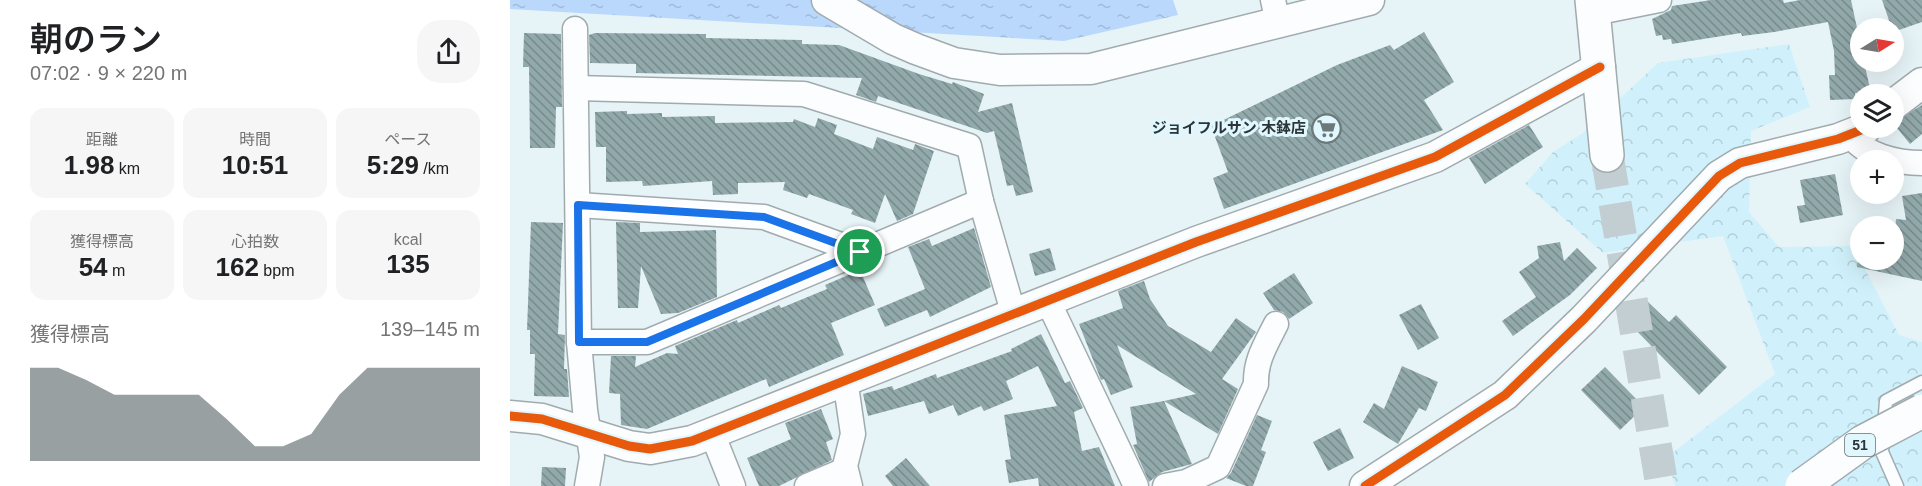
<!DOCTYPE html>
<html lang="ja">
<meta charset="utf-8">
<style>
body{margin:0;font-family:Arial,"Noto Sans JP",sans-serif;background:#f6f6f6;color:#202124;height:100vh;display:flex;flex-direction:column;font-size:22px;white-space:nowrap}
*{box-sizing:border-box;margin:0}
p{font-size:20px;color:#757577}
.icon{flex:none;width:33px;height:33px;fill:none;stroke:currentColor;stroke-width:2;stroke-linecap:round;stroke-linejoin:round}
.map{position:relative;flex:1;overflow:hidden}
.drawer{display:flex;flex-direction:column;background:#fff;width:510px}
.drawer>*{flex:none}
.needle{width:39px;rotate:79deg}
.controls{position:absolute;left:1340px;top:18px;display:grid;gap:12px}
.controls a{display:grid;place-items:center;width:54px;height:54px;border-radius:50%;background:#fff;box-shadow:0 6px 24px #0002;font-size:30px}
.pin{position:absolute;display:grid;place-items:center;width:51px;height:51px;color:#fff;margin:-26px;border:3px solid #fff;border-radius:50%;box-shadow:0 2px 6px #0007}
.round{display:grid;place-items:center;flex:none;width:63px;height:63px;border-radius:24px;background:#f6f6f6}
.headline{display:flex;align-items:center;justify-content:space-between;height:102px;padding:0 30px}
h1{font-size:33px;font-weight:600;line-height:45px}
.metrics{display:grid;grid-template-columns:repeat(3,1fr);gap:9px;height:102px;padding:6px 30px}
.metrics div{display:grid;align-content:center;border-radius:15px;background:#f6f6f6;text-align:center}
.metrics b{font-size:26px;font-weight:600}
.metrics small{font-size:16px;font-weight:400}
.metrics p{font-size:16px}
.chart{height:168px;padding:12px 30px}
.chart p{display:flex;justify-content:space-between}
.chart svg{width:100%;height:108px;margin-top:6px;fill:#6d787b;opacity:.7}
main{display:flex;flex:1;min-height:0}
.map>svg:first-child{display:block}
.forest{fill:url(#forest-crowns)}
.water{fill:url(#water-ripples)}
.building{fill:url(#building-back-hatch)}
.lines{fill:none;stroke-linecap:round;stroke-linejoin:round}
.secondary-tunnel{stroke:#c2ced1;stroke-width:33;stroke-dasharray:33 16;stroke-linecap:butt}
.service-casing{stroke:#a1abae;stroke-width:15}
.minor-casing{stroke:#a1abae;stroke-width:27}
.tertiary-casing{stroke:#a1abae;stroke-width:33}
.secondary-casing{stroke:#a1abae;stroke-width:36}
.service{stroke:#fbfdfe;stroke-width:12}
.minor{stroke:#fbfdfe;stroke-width:24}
.tertiary{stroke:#fbfdfe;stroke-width:30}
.secondary{stroke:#fbfdfe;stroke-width:33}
.primary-bridge-casing{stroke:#a1abae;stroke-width:36;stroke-linecap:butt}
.primary-bridge{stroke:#fbfdfe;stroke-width:33}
.cycleway-casing{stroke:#e0f7fe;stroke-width:13}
.cycleway{stroke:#e8590c;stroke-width:9}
.route-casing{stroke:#fff;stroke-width:12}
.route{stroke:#1a73e8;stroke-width:8}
.labels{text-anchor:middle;stroke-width:6;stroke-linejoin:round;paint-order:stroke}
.shield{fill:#e0f7fe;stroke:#626f73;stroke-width:1.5}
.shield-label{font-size:14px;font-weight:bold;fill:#2c3538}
.poi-label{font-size:15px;font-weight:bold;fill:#2c3538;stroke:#e0f7fe;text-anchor:end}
</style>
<main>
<section class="drawer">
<div class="headline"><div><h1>朝のラン</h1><p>07:02 · 9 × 220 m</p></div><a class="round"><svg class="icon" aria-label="share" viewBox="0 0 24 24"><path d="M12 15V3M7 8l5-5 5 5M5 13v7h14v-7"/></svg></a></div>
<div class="metrics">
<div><p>距離</p><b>1.98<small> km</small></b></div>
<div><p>時間</p><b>10:51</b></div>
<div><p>ペース</p><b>5:29<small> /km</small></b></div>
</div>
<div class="metrics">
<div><p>獲得標高</p><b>54<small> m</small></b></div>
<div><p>心拍数</p><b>162<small> bpm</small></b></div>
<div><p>kcal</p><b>135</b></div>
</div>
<div class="chart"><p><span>獲得標高</span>139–145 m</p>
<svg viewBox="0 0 160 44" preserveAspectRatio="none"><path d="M0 44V6L10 6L20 11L30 17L40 17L50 17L60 17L70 27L80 38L90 38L100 33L110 17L120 6L130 6L140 6L150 6L160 6V44z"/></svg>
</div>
</section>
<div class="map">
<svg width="1412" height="486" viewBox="0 0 1412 486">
<defs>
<pattern id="forest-crowns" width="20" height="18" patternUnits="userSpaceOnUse" patternTransform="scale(1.5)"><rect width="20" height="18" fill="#d0f1fb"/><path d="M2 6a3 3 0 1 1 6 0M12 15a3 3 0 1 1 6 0" fill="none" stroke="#b3cfd8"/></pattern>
<pattern id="water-ripples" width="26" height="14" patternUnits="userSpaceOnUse" patternTransform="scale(1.5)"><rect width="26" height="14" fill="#bad8fc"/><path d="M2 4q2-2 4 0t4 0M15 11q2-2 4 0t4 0" fill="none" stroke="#a0bad9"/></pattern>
<pattern id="building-back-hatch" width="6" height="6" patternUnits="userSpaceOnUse" patternTransform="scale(1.5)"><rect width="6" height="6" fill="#92a9ab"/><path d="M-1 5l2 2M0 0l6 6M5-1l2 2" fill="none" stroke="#778a8c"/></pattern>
</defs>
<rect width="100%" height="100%" fill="#e7f4f7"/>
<polygon class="forest" points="1279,44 1300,107 1241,131 1239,212 1269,247 1343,246 1389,335 1412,342 1412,486 1165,486 1157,457 1265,374 1213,236 1093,253 1015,184 1043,152 1073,133 1148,63"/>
<polygon class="water" points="0,0 663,0 668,15 554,41 0,9"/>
<g class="building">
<polygon points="1201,0 1273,0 1274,3 1290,0 1341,0 1350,42 1350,62 1354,62 1361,93 1345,93 1346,99 1320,100 1319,75 1325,75 1324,51 1318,22 1264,32 1232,36 1231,33 1162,44 1161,39 1153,40 1152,35 1146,36 1142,19 1161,10 1162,6"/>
<polygon points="1372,0 1412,0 1412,22 1383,32"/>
<polygon points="914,32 944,82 914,100 933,130 714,209 703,178 718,172 701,126 827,65 880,45 884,50"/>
<polygon points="14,33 51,34 52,107 46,107 45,148 20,148 19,67 13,67"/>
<polygon points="85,33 196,34 196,38 292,40 292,44 329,45 409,74 442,84 443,82 474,94 468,112 502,103 523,192 506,196 503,185 497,186 484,131 477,133 368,96 366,102 346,95 352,78 126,73 126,64 80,63 79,35"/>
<polygon points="1412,105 1412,134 1400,144 1383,123"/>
<polygon points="117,111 117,114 152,113 152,117 205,116 205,123 283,122 284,119 305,127 308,118 327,125 324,134 363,149 367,137 403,150 405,144 424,151 403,214 387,221 375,194 365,223 341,214 343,210 299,194 297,198 273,190 275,182 228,183 228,194 203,195 202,181 133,186 132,181 96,182 96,147 86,147 85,112"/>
<polygon points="1019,125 1033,147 975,184 959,158"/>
<polygon points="1325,174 1333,215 1290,223 1287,206 1295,205 1290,180"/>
<polygon points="1412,193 1412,281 1347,267 1348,260 1383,260 1386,219 1396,220 1392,196"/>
<polygon points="21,222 53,223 48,334 55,335 54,369 57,369 59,397 24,396 25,354 20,354 20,330 17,330"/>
<polygon points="106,222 130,223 130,232 206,230 207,297 168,313 151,314 131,266 128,308 108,308"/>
<polygon points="464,228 481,287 420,317 417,310 375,327 367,309 415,289 398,247 419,239 422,246"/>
<polygon points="1050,242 1054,261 1067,248 1087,268 1060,295 1003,336 992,321 1026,297 1009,272 1029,258 1027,246"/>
<polygon points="540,248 546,270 525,276 519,254"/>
<polygon points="350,270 365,305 321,323 334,355 259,387 256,379 137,429 111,425 110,394 99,393 101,356 126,356 125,367 157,353 168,354 165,346 227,320 228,323 269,305 271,308 317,289 315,285"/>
<polygon points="784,273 803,303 779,319 773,312 764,310 753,293"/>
<polygon points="634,281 640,299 658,326 701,352 726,318 746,332 712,379 728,389 708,434 654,401 686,394 607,345 623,387 601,395 594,379 591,380 569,324 613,308 608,291"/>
<polygon points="1138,302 1159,322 1166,315 1217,367 1189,395 1118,322"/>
<polygon points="911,304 929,338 908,350 889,315"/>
<polygon points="531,334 555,383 560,381 573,408 564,412 572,451 589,447 605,486 529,486 528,478 499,483 495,460 501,459 494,415 547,406 528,366 496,381 503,399 474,411 471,406 448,416 443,405 419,414 414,401 358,416 353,394 382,386 384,390 426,374 427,378 502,351 501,349"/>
<polygon points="892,366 928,382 916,411 909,408 888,444 853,422 864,403 874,409"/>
<polygon points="1095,367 1134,407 1110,430 1071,390"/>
<polygon points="654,401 682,464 652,472 639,482 623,445 627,444 620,407"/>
<polygon points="311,409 323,439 316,442 322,460 269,486 249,486 237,458 281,439 275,423"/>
<polygon points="747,415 762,421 751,450 756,452 743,486 736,486 716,478 721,473"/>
<polygon points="830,428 844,458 818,471 803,442"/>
<polygon points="396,458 420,486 383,486 375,476"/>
<polygon points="32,467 56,468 55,486 31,486"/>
</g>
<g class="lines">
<polyline class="secondary-tunnel" points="1097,155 1152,486"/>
<defs>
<polyline id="service" points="1387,486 1372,452 1376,401 1412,382"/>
<g id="minor">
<polyline points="763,0 768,23"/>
<polyline points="1084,13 1149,0"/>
<polyline points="65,29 69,342 75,410 82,457 77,486"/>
<polyline points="66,88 294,94 459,146 471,201 503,312"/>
<path d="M1340,134c14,22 48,29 72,29"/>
<polyline points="68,205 254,217 350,252"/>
<polyline points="537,299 626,486"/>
<polyline points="69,342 137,342 471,201"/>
<polyline points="335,379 343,434 335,466 340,486"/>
<polyline points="202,433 223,486"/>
<polyline points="297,486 335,470"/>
<path d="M655,486l21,-4 32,-15 38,-83c-1,-23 10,-40 20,-60"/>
</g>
<g id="tertiary">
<polyline points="317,0 383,39 406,49 444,63 490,70 581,69 859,0"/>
<polyline points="1383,105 1412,83"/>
<polyline points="0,416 32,419 119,446 140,449 182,441 686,242 925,157 1090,67"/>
<polyline points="855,486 995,395 1074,319 1209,176 1230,163 1328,139 1356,128"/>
</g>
<polyline id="secondary" points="1082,0 1097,155"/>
</defs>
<use href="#service" class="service-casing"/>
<use href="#minor" class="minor-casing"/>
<use href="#tertiary" class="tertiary-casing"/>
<use href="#secondary" class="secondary-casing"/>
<use href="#service" class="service"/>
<use href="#minor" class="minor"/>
<use href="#tertiary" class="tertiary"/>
<use href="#secondary" class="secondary"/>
<defs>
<polyline id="primary-bridge" points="1292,486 1353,442 1412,411"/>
</defs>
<use href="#primary-bridge" class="primary-bridge-casing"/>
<use href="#primary-bridge" class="primary-bridge"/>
<defs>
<g id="cycleway">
<polyline points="0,416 32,419 119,446 140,449 182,441 686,242 925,157 1090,67"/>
<polyline points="855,486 995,395 1074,319 1209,176 1230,163 1328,139 1356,128"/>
</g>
</defs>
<use href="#cycleway" class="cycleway-casing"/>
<use href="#cycleway" class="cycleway"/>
</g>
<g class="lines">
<defs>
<polygon id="route" points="68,205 254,217 350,252 137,342 69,342"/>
</defs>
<use href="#route" class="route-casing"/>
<use href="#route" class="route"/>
</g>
<defs>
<symbol id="supermarket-ring" viewBox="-11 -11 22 22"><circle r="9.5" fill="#e0f7fe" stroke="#6d787b" stroke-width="1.5"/><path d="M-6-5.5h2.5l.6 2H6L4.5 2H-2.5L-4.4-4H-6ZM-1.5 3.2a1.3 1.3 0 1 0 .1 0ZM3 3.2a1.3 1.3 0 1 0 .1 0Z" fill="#6d787b"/></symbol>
</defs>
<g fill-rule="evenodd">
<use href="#supermarket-ring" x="800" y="112" width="33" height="33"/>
</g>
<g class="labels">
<rect class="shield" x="1335" y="434" width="30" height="22" rx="4.5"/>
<g class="shield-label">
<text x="1350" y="450">51</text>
</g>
<g class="poi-label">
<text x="796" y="133">ジョイフルサン 木鉢店</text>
</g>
</g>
</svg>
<div class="controls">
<a><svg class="needle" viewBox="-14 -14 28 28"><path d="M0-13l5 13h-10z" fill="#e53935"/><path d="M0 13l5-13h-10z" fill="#757577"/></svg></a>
<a><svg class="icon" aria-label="layers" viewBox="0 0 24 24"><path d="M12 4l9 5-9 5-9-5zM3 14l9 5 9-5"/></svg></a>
<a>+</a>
<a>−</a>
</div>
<div class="pin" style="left:350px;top:252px;background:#1e9e55"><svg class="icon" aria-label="arrive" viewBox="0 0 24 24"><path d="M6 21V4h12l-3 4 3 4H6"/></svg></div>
</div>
</main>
